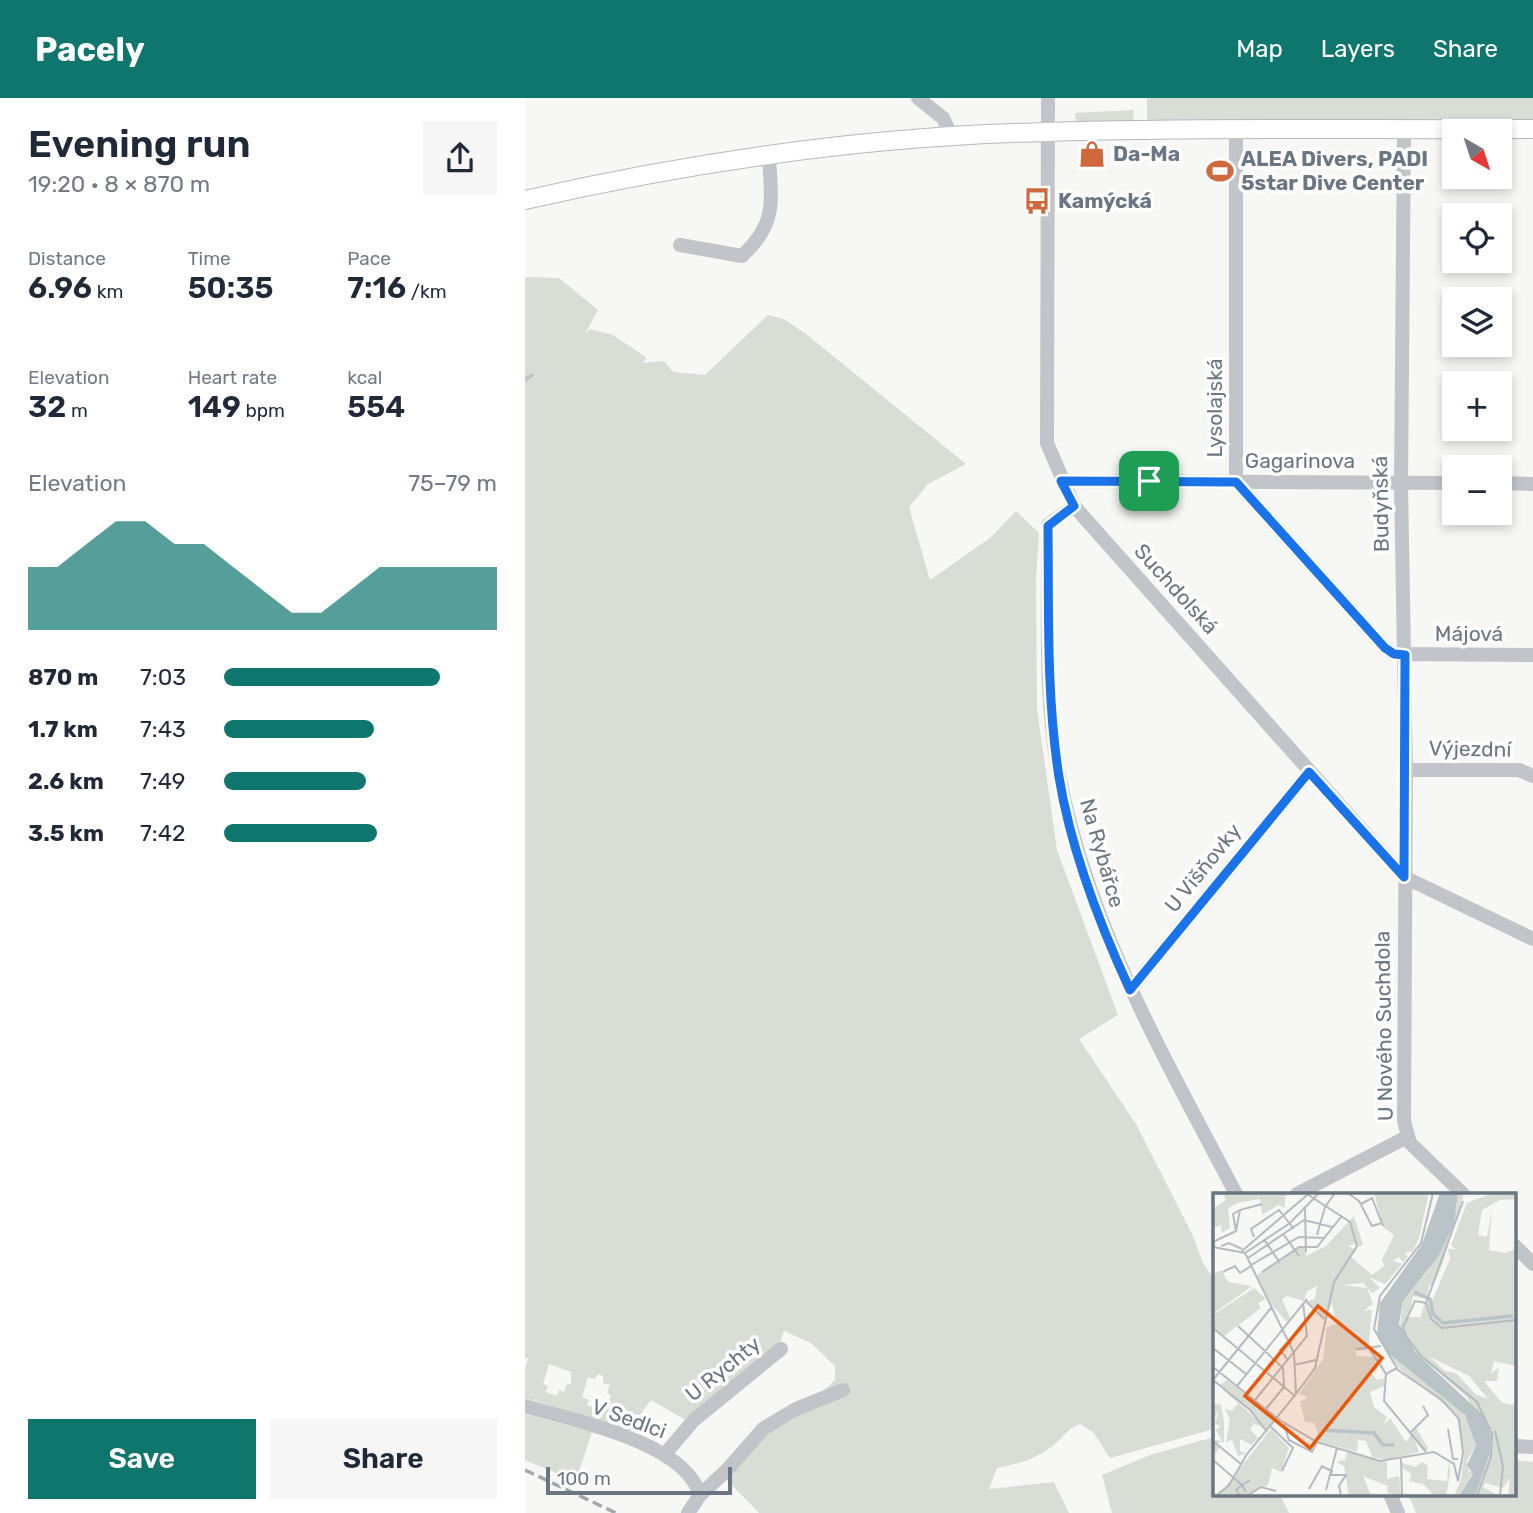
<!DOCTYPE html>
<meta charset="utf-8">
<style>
body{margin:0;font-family:Rubik,sans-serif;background:#f6f6f7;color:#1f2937;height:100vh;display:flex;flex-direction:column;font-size:26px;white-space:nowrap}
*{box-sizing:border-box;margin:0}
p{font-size:23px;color:#747a83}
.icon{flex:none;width:38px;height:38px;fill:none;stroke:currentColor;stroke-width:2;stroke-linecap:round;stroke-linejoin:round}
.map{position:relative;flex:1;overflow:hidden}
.sheet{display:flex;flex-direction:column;background:#fff;width:525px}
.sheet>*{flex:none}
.needle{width:46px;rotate:141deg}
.controls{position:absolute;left:917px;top:21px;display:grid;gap:14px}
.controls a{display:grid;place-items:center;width:70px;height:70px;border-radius:0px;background:#fff;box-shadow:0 4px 10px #0003;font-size:35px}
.scale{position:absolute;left:21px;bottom:18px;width:186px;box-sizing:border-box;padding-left:7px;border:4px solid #6a7682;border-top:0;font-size:19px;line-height:24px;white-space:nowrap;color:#6a7682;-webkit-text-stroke:5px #fff;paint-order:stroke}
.pin{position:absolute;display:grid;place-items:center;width:60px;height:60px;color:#fff;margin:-30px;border-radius:14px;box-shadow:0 4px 10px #0006}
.round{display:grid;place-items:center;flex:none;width:74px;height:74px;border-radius:0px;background:#f6f6f7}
.summary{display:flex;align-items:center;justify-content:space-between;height:119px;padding:0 28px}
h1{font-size:38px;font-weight:600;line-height:52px}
.figures{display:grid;grid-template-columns:repeat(3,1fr);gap:10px;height:119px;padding:7px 28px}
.figures div{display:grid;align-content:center}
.figures b{font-size:30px;font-weight:600}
.figures small{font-size:19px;font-weight:400}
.figures p{font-size:19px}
.chart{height:196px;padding:14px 28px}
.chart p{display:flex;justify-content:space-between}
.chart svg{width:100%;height:126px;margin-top:7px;fill:#0f766e;opacity:.7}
.primary-button{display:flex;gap:14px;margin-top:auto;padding:14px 28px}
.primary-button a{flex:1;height:80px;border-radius:0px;background:#0f766e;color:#fff;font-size:28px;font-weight:600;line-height:80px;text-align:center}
.primary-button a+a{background:#f6f6f7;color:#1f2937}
ul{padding:0 28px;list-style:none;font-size:23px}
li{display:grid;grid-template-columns:112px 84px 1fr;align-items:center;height:52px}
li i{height:18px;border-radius:9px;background:#0f766e}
header{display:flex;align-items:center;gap:42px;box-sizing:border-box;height:98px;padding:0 35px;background:#0f766e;color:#fff}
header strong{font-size:33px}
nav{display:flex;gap:38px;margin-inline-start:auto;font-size:24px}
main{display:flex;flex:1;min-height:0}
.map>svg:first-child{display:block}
.green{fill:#d8ddd6;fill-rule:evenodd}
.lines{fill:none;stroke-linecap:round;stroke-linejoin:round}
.stream{stroke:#bac3c7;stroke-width:3.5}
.major-casing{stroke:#b5b8bc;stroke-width:20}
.minor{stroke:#c1c4c8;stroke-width:14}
.major{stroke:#fff;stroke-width:18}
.rail{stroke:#a3a8ad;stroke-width:3.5;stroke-dasharray:10 5;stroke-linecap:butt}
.route-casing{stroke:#fff;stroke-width:14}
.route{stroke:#1a73e8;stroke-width:9}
.labels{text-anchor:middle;stroke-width:7;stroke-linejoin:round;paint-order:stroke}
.poi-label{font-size:21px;font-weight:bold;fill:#6a7682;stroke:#fff;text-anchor:start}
.street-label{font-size:21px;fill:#6a7682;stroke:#fff}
.inset-river{fill:none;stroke:#bac3c7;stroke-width:3.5}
.inset-road{fill:none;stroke:#b6bbc0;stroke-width:2}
.view{fill:#e8590c;fill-opacity:0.15;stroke:#e8590c;stroke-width:3.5}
.inset-edge{fill:none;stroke:#6a7682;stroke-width:3.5}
</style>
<header>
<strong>Pacely</strong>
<nav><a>Map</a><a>Layers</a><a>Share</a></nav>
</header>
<main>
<section class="sheet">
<div class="summary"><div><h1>Evening run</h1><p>19:20 · 8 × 870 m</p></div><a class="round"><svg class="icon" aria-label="share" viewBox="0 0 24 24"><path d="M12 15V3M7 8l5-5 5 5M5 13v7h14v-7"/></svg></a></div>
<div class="figures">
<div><p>Distance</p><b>6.96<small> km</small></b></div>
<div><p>Time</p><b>50:35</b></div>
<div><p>Pace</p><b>7:16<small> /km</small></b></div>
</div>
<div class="figures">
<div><p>Elevation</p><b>32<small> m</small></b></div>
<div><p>Heart rate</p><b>149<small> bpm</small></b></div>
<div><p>kcal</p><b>554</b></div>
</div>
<div class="chart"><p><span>Elevation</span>75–79 m</p>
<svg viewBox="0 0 160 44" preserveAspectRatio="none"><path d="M0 44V22L10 22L20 14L30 6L40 6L50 14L60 14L70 22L80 30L90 38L100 38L110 30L120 22L130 22L140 22L150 22L160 22V44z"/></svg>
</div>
<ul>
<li><b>870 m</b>7:03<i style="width:79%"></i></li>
<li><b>1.7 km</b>7:43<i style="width:55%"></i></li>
<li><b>2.6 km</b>7:49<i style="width:52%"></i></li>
<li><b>3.5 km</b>7:42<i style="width:56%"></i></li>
</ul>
<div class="primary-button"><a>Save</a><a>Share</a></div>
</section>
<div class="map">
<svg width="1008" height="1415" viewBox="0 0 1008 1415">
<rect width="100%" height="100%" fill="#f7f7f5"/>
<g class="green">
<polygon points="622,0 1008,0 1008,30 622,28"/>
<polygon points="609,12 608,22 603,26 551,24 550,15"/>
<path d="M4,179l30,1 39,32 -13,24 5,-5 23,6 34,23 -5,5 22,-2 9,11 32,3 63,-60 16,4 22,15 160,130 -38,20 -19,23 21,73 60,-42 26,-27 23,22 -3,45 1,131 20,141 61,165 -39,24 57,85 56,110 11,29 11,16v150l-104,29 -17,-26 -13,-8c-14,4 -19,17 -30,24 -17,12 -33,16 -53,20l-8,21 65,-7 15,31h-310l-35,-36 51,-54 28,-13 32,-30v-14l-24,-23 -27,-12 -5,14 -90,77 -38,-22 -11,15 -11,-1 -2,9 7,3 -3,5 -106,-33v-30l3,-9 -3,-2v-1079zM24,1266l22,8v12h-4l-3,8 -5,-2 -2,6 -11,-4 2,-6 -5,-2zM73,1276l5,2v7l7,2 -3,8 4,2 -4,11 -10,-3 -2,5 -8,-3 2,-5 -7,-3 6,-20 7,2z"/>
<polygon points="0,1316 67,1334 51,1383 0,1362"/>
<polygon points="689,1339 690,1396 755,1396 764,1415 587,1415 577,1377 625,1357"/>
<polygon points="989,1362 1008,1364 1008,1415 891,1415 883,1396 989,1396"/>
</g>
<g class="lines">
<polyline class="stream" points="0,282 7,277"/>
<defs>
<path id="major" d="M0,102c170,-39 347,-64 522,-68 162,-5 324,-2 486,-3"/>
</defs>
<use href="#major" class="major-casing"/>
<g class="minor">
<polyline points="393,0 418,20 427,39"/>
<polyline points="523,0 522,345 549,408 879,779 1008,841"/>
<polyline points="879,32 876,385 881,672 879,1023 885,1045 938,1096"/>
<polyline points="711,33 711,384 860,550 869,556 1008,557"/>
<path d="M155,147l62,11c36,-34 29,-55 27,-101"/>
<polyline points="536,383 929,385"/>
<polyline points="975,385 1008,386"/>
<path d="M549,408l-26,19c1,84 -5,172 12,255 30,150 106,280 176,414"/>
<polyline points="881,672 994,672 1008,678"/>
<polyline points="605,892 784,674"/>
<polyline points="772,1096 882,1039"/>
<polyline points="989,1147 1008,1166"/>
<path d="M0,1308c48,15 159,35 175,89"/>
<polyline points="989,1348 1008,1349"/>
<polyline points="140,1356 169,1322 256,1251"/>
<polyline points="865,1396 873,1415"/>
<polyline points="163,1415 175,1397 201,1373 239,1330 271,1311 318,1292"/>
</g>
<use href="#major" class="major"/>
<polyline class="rail" points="0,1372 91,1415"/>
</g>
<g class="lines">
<defs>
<path id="route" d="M536,383l175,1 149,166 9,6 11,1 -1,222 -95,-105 -179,218c-31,-67 -59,-139 -71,-213 -13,-83 -10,-168 -11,-251l26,-20z"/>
</defs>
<use href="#route" class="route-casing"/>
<use href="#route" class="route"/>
</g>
<defs>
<symbol id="shop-bare" viewBox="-9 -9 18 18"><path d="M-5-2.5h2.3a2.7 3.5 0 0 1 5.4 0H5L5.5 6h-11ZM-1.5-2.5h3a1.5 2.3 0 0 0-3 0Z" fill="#cf683d" stroke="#fff" stroke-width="2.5" paint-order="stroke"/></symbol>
<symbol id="stadium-bare" viewBox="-9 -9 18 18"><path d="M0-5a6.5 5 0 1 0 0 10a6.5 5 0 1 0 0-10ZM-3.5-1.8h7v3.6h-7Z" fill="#cf683d" stroke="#fff" stroke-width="2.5" paint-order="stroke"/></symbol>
<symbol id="bus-bare" viewBox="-9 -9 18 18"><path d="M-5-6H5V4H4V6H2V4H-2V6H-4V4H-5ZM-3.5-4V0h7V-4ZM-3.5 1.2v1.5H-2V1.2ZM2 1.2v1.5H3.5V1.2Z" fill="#cf683d" stroke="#fff" stroke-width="2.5" paint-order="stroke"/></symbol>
</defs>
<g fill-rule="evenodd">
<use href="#shop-bare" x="548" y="37" width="38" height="38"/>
<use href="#stadium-bare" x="676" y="54" width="38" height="38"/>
<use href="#bus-bare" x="493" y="84" width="38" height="38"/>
</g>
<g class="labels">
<g class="poi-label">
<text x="588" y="63">Da-Ma</text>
<text x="716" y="68">ALEA Divers, PADI<tspan x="716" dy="24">5star Dive Center</tspan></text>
<text x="533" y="110">Kamýcká</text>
</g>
<g class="street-label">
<text transform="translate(690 310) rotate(-90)" y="7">Lysolajská</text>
<text x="775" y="370">Gagarinova</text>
<text transform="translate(856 406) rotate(-91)" y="7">Budyňská</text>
<text transform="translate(651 491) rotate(48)" y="7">Suchdolská</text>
<text x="944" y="543">Májová</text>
<text transform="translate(945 651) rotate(1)" y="7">Výjezdní</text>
<text transform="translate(577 755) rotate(74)" y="7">Na Rybářce</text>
<text transform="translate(678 770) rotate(-51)" y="7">U Višňovky</text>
<text transform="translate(859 928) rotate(-91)" y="7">U Nového Suchdola</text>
<text transform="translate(198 1271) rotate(-39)" y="7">U Rychty</text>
<text transform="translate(104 1321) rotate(20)" y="7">V Sedlci</text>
</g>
</g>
<g transform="translate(688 1095)">
<rect width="303" height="303" fill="#f7f7f5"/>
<path d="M78,0l-6,4v11l-7,-3 -16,10 -2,-16 -19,3 -13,6 2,20 -8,5 -1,-8 -8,3v-20l13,-8 -3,-6zM161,0h53l1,4 -9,41 -6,13 -9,2 4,3 -5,6 -4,-5 -6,4 9,3 -17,20 -16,-7 11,11 -8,5 -9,-10 -21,2 25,3 6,16 -10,7 9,-1 -4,40 -13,1 2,5 21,1 7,12 -11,-8 5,7 -7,6 5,6 8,-2 -1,8 -14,6 4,15 13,10 -4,8 7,-7 16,24 10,-14 12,20 -3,4 -11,-13 5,13 -30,7 -16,-1 -7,-17 -8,-1 -1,12 -36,-10 -7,-19 -9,-1 -5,-20 8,-5 -9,-3 24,-35 4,-32 9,-3 -4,-21 -8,14 -16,-16 7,-2 2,-13 -10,5 -3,10 -17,-5 -5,3 8,19 -3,4 -16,-18 -14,-29 38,-25 10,-4 1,10 20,-10 28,-30 9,29 -5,2 -2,-3 -9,2 10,4 -6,7 21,18 12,-9 -2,-6 12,-25 -11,-8zM245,0h5v3l-20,66 -10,24 -4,-1 -2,14 -14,-3 -4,21h12l3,-13 9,-5 17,-40 -2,-10 8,1 -5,-5 16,-42 26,-10h23v6l-16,1 -18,10 -4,25 9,2 5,-28 -3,41 17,3 10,-5 -1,118 -21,-5 -3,12 8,-5 -2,13h-13l18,22 14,2v91h-8l2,-18 -7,10 -18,-5 -2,4 16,9h-24l16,-60 -24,-39 -51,-44 -16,-26 3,-26 26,-32 27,-58zM217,164l39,19 19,23 -13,-5 -19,-21 -11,-2zM8,77l7,12 24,4 -39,28v-40zM41,95l12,11 -8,4 3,5 -37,28 -11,-9v-12zM174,159l66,49 17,22 6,22 -9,15 2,12 5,-1 -15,25h-5l7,-16 3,-26 -8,-40 -55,-44zM14,187l44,34 2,10 -6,6 -47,-45zM8,195l28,22 14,17 -9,-3 -4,5 8,9 -7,7 -11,-6v12l6,2 -8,3 -6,-16 -6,2 4,-22 -5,-11 7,2 6,-8zM0,211l8,1 3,16v21l-9,1 5,4 -7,10v-24l2,7 7,1 -6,-11 5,-4 -6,-2 4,-14 -6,8zM58,236l18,19 -8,24 -9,-4 -4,17 -21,11 -28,-1zM134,259l40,10v17l12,-3 2,20 -14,-3 1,-7 -25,-10 7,17 15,3h-36l-5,-30 -8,-4 9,-2zM236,268l1,12 -4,23h-11l-12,-12 -14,-3 3,-7 -10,-6v-5l13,4 7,-5 6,4 -1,13 20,2z" fill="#d8ddd6" fill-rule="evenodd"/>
<path d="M227,0h18l-4,31 -16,33 -35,44 -4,23 17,29 66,61 9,22 -1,17 -15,43h-16l14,-22 -6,-9 9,-20 -11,-30 -78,-63 -10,-18 3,-31 42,-59z" fill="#bac3c7"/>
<path class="inset-river" d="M201,99l16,7 3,15 10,9 70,-7M172,153l15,-19M110,237l51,3 9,12h11"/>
<path class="inset-road" d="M220,0l-12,50 -41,53 -6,33 24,41 44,30 17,19 4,34 -5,28M136,1l10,7 13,25 10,-3M148,11l11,-6 11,28M92,15l1,44M23,38l-3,-17 7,-4M71,42l15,21M104,42l8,-28 10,-14M41,44l-3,-8 28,-19 15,19M51,46l16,24M0,49l23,-11 4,-21 22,-6M8,53l8,-3 13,6M0,54l32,6 49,100 2,41 -49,60 -18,31 -12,10M29,58l65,-56M32,60l45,-30 29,-30M35,65l56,-38 28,7M38,72l48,-28 25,1M10,79l12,-6 5,7 11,-7M49,79l37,-25h18l24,-30M93,108l18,18M213,110l-11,-2 -12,26 3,9 15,20 56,46 15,32 -1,23 -14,39M213,110l37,-102M213,110l5,16 11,9 74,-8M25,133l45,42 1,19 -18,22M0,135l82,68M0,155l33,26M143,156l25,-3M157,157l16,24M75,167l-8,-10 26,-28M81,172l22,-5M0,174l65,52 39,23 63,19 54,-9 20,12 4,17M184,175l-11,6 -2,27 42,51M0,187l58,-72M0,187l37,30 17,22M24,193l70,-87M83,201l19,-26 19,-86 23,-36 -7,-24 -43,-28M42,207l52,-64 -4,-33M71,231l5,16 23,12 5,-10M58,234l22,21 -11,23M235,236l5,30h5M282,238l8,35 -3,30M198,239l17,-17 -5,-9M0,248l28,23M188,265l1,38M0,267l29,25 8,-5M117,282h16l-7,11 2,9M96,296l13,-23 11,6M113,297l11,-42M27,303l-4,-6 6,-5 4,7M34,303l14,-9 15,4"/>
<path class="view" d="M105,113l64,52 -72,90 -65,-52z"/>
<rect width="303" height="303" class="inset-edge"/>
</g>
</svg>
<div class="controls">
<a><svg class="needle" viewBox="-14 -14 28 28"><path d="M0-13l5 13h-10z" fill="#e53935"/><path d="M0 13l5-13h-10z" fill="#747a83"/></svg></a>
<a><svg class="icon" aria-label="locate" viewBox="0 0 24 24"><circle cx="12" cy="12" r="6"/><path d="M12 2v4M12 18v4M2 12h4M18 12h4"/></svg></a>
<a><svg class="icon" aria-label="layers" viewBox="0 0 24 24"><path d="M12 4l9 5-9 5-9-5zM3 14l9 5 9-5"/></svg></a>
<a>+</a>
<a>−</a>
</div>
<div class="scale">100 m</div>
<div class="pin" style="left:624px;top:383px;background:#1e9e55"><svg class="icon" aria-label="arrive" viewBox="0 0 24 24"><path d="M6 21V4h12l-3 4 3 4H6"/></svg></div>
</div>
</main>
